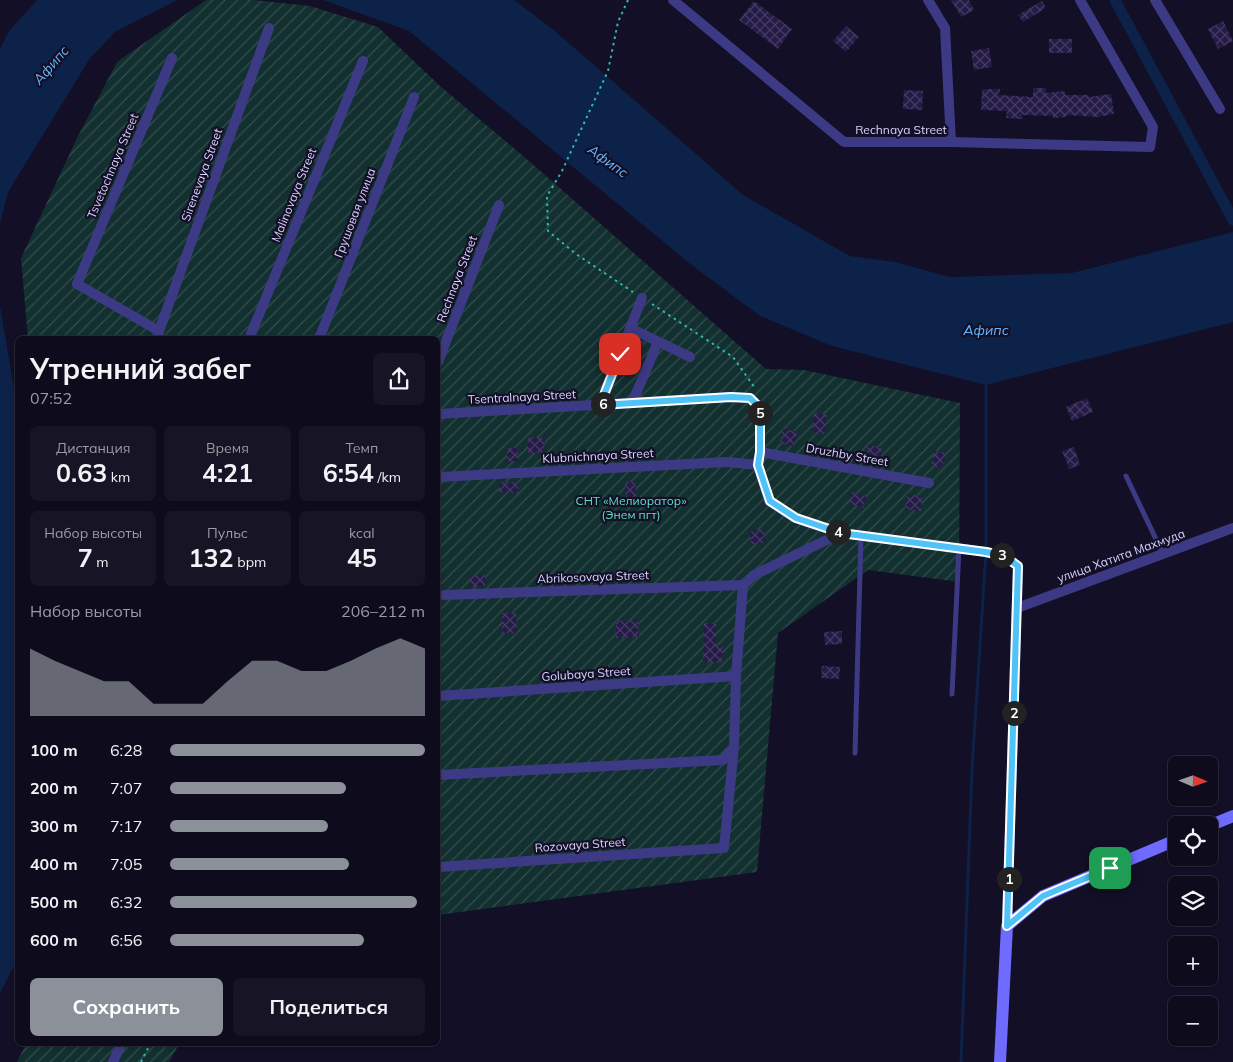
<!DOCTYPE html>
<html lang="ru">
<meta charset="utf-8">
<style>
body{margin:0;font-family:Mulish,sans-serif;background:#171425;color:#f1f3f6;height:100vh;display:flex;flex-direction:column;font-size:19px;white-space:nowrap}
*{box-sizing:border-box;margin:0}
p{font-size:16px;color:#9b9ba3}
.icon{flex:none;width:28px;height:28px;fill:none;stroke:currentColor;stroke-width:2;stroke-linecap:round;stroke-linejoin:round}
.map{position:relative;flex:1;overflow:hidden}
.details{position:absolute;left:15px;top:336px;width:425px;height:710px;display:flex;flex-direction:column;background:#0e0b1c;border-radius:8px;box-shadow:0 1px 4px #0004,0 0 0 1px #2e2b3b}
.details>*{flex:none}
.needle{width:32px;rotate:92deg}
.tools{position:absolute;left:1168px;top:756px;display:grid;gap:10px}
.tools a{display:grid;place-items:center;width:50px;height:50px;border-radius:8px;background:#0e0b1c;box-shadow:0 1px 4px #0004,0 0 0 1px #2e2b3b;font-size:25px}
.pin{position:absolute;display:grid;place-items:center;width:42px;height:42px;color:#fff;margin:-21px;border-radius:10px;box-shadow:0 2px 8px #0006}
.km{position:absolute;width:25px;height:25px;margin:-12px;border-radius:50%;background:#222;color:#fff;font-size:14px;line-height:25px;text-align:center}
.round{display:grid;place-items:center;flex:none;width:52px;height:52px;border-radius:8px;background:#171425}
.overview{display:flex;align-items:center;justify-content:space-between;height:85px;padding:0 15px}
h1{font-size:28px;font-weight:700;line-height:38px}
.metrics{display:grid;grid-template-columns:repeat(3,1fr);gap:8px;height:85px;padding:5px 15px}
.metrics div{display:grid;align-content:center;border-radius:8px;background:#171425;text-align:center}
.metrics b{font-size:25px;font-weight:700}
.metrics small{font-size:14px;font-weight:400}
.metrics p{font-size:14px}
.chart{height:140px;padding:10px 15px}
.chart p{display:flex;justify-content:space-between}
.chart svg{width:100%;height:90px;margin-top:5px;fill:#8c9099;opacity:.7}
.action{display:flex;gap:10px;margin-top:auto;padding:10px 15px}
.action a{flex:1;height:58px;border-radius:8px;background:#8c9099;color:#fff;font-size:20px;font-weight:700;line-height:58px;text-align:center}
.action a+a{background:#171425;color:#f1f3f6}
ul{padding:0 15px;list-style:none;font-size:16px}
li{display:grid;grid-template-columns:80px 60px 1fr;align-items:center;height:38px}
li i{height:12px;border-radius:6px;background:#8c9099}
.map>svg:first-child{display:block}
.garden{fill:url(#garden-furrows)}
.water{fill:#0c2248}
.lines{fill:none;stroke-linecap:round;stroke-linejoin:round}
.stream{stroke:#0c2248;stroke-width:3}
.canal{stroke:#0c2248;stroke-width:11}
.building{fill:url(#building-cross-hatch)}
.path{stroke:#2fb8b0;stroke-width:2;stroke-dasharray:2.5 4;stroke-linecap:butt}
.lane{stroke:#3d3a85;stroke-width:5}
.street{stroke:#3d3a85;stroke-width:10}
.secondary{stroke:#6f6bff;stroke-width:12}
.route-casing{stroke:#fff;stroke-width:10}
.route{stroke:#4fc3f7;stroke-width:6}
.labels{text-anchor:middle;stroke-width:4.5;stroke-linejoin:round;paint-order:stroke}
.street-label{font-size:12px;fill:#d9d4ff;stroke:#130f26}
.park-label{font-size:12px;fill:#5fe0c0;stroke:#130f26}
.water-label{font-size:14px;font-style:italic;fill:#62b6ff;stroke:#130f26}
</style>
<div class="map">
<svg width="1233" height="1062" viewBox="0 0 1233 1062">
<defs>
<pattern id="garden-furrows" width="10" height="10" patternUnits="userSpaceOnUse" patternTransform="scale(1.25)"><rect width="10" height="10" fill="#12302f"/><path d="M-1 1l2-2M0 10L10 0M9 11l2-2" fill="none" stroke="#344d4e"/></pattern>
<pattern id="building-cross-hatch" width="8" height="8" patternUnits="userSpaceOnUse" patternTransform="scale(1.25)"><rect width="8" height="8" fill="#241b47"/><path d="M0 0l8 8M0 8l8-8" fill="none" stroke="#433b63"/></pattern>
</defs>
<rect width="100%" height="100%" fill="#130f26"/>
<g class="garden">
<polygon points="206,0 254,0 310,6 378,27 440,86 529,161 766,369 804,370 960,403 959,582 868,570 778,633 757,872 438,915 438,339 28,339 21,258 77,138 117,62"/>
<polygon points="26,1044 179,1044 169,1062 17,1062"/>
</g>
<g class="water">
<polygon points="37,0 177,0 115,32 90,58 8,192 0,223 0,49 9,31"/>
<polygon points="323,0 514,0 555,31 743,195 850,256 895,262 950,277 1072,273 1233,232 1233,322 986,385 832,346 760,316 689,263 409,31"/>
<polygon points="0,306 18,412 18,958 0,993"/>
</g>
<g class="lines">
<polyline class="stream" points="961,1062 972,769 986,552 986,385"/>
<polyline class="canal" points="1115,0 1233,220"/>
</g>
<g class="building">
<polygon points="951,0 969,0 974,10 961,17"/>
<polygon points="754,1 792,29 778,49 739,20"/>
<polygon points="1042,1 1046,8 1023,22 1018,15"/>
<polygon points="1223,21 1233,41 1218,49 1208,29"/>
<polygon points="846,26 859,37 846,52 833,41"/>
<rect x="1049" y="39" width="23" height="14"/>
<polygon points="989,48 992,67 974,70 971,51"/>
<polygon points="1033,88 1046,88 1046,93 1065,91 1065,95 1088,95 1089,97 1111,94 1114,114 1097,117 1066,115 1066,117 1053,118 1053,116 1022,115 1022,119 1006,118 1007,111 981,110 982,89 1000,89 999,95 1033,97"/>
<polygon points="904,90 923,91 922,110 903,109"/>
<polygon points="634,338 643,342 640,354 629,352"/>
<polygon points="1087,398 1093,412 1072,421 1066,407"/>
<polygon points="814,413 827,415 824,434 812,432"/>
<polygon points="783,429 797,432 794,446 780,443"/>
<polygon points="528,437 545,438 544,453 528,453"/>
<polygon points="868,445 882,447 880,461 866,458"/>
<polygon points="1074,447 1080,465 1069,469 1062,451"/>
<rect x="507" y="448" width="11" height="13"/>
<polygon points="934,451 946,453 942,468 931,466"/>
<polygon points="635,481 636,497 626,498 625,482"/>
<polygon points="500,482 519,483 518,493 499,492"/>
<polygon points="852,492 867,496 863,508 849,503"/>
<polygon points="907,494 922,496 921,511 905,509"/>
<polygon points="763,529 766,542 752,545 749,532"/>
<polygon points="485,575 485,586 470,587 469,576"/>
<polygon points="516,612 517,633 502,633 502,613"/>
<polygon points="638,620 639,637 616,638 616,621"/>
<polygon points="704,623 716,623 716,646 723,646 722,663 703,662"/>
<polygon points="842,631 842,644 825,645 824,632"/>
<polygon points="822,666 840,667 839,679 821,678"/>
</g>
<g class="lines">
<g class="path">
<polyline points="628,0 618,22 608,71 562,171 547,196 548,231 576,254 633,292"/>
<polyline points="652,304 733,357 755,388"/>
<polyline points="141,1062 150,1044"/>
</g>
<g class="lane">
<polyline points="1126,476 1163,554"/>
<polyline points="952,694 959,548"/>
<polyline points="855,753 861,536"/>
</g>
<g class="street">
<polyline points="673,0 844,142 951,142 1150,147 1153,127 1080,0"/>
<polyline points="928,0 945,28 951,142"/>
<polyline points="1155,0 1220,109"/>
<polyline points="630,328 690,357"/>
<polyline points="159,331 269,28"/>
<polyline points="158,339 159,331 77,284 172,58"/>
<polyline points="249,339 363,61"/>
<polyline points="319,339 414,97"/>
<polyline points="438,362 499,205"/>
<polyline points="632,403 658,342"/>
<polyline points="600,405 642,298"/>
<polyline points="438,414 731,397 750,398 760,408 760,452 758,465 769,501 795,518 841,533 986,552 1004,556 1018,566 1007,926"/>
<polyline points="760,452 929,483"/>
<polyline points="439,477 727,462 758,465"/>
<polyline points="444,595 743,585"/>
<polyline points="1017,608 1233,528"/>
<polyline points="438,696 736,676"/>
<polyline points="438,775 723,760 734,747"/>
<polyline points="438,867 724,848 734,747 736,676 743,585 754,575 841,533"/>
<polyline points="113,1062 121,1044"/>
</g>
<g class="secondary">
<polyline points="1209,826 1233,816"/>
<polyline points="1000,1062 1007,926 1043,896 1176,840"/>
</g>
</g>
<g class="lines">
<defs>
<polyline id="route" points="620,354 600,405 731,397 750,398 760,408 760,452 758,465 770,501 796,518 841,533 986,552 1004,556 1018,566 1007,926 1043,896 1110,868"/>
</defs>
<use href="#route" class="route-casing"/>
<use href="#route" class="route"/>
</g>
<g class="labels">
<g class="street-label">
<text x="901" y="134">Rechnaya Street</text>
<text transform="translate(113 166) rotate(-67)" y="4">Tsvetochnaya Street</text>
<text transform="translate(202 175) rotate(-70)" y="4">Sirenevaya Street</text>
<text transform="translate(294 195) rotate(-68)" y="4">Malinovaya Street</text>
<text transform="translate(355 213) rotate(-69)" y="4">Грушовая улица</text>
<text transform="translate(457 279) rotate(-69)" y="4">Rechnaya Street</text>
<text transform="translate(522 397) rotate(-3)" y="4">Tsentralnaya Street</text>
<text transform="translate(847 455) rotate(10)" y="4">Druzhby Street</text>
<text transform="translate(598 456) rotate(-3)" y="4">Klubnichnaya Street</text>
<text transform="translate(1121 556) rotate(-20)" y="4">улица Хатита Махмуда</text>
<text transform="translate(593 577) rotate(-2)" y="4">Abrikosovaya Street</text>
<text transform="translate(586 674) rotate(-4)" y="4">Golubaya Street</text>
<text transform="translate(580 845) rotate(-4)" y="4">Rozovaya Street</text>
</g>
<g class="park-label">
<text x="631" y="505">СНТ «Мелиоратор»<tspan x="631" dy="14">(Энем пгт)</tspan></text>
</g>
<g class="water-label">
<text transform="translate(51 65) rotate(-49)" y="5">Афипс</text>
<text transform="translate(608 161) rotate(36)" y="5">Афипс</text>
<text x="986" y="335">Афипс</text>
</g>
</g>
</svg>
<div class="tools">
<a><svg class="needle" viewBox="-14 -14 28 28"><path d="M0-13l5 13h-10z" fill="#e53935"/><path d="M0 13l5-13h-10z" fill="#9b9ba3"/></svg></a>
<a><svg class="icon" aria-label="locate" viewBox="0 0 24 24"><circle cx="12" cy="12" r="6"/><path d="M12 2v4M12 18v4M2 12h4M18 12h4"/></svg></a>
<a><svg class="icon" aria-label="layers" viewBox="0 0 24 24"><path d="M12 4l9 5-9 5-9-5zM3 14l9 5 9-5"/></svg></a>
<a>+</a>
<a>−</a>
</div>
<div class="pin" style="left:1110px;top:868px;background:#1e9e55"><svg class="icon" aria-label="arrive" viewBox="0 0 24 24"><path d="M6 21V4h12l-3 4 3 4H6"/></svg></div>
<div class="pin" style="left:620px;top:354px;background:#d93025"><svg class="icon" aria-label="check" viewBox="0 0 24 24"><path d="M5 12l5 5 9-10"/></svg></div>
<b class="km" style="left:1009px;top:879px">1</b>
<b class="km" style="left:1014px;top:713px">2</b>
<b class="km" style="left:1002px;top:555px">3</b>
<b class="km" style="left:838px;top:532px">4</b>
<b class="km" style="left:760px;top:413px">5</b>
<b class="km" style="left:603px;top:404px">6</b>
<section class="details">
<div class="overview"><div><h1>Утренний забег</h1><p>07:52</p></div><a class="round"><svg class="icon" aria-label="share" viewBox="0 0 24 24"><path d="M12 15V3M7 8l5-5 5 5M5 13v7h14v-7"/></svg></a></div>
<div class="metrics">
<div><p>Дистанция</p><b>0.63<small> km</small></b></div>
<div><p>Время</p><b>4:21</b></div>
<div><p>Темп</p><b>6:54<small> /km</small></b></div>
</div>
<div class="metrics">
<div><p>Набор высоты</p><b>7<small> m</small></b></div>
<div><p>Пульс</p><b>132<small> bpm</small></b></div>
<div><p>kcal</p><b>45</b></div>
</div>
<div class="chart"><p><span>Набор высоты</span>206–212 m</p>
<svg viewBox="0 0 160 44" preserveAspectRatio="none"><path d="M0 44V11L10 17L20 22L30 27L40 27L50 38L60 38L70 38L80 27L90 17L100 17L110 22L120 22L130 17L140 11L150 6L160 11V44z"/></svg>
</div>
<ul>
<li><b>100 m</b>6:28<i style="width:100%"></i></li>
<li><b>200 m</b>7:07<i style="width:69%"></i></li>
<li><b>300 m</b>7:17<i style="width:62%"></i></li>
<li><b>400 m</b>7:05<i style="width:70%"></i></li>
<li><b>500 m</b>6:32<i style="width:97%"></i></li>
<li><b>600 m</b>6:56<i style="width:76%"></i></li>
</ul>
<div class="action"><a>Сохранить</a><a>Поделиться</a></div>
</section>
</div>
